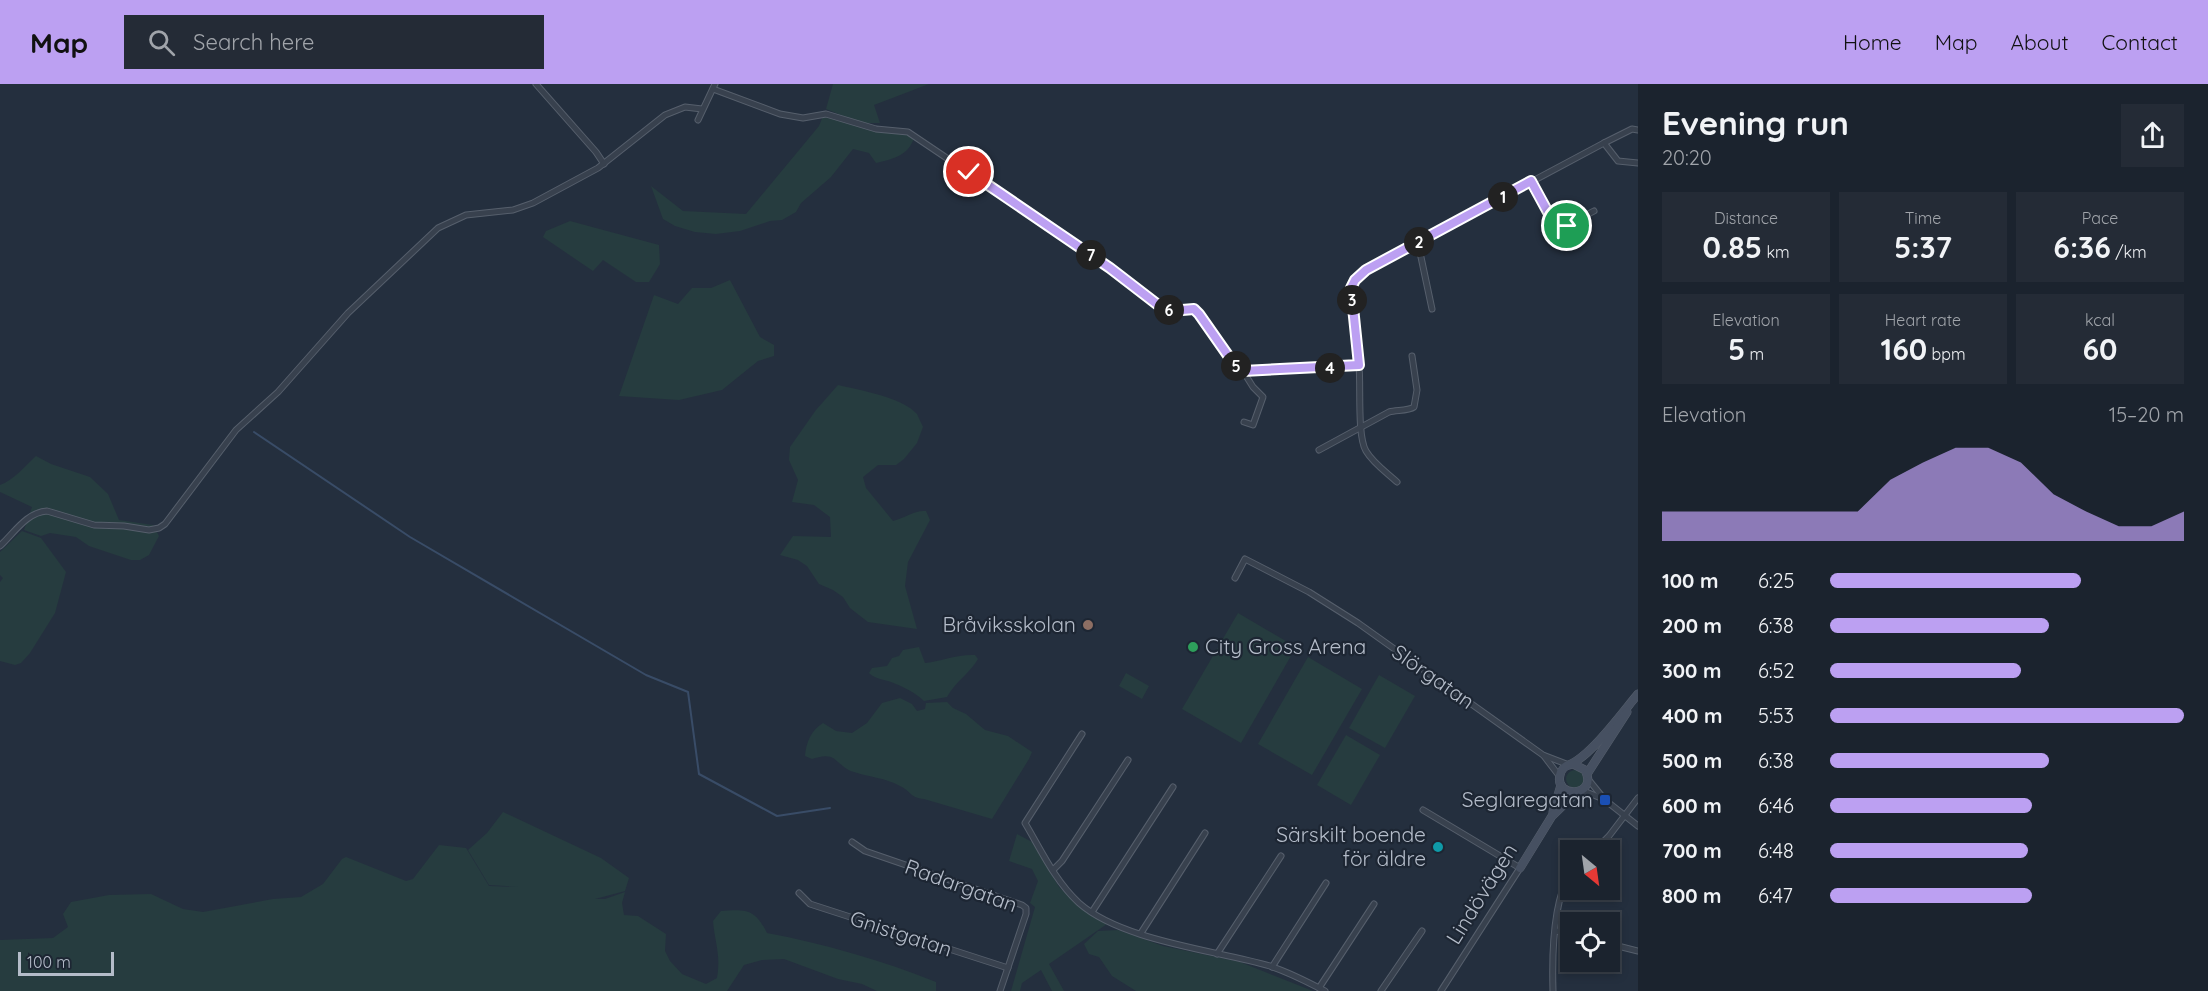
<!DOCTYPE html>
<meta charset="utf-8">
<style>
body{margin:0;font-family:Quicksand,sans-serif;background:#242b36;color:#f1f3f6;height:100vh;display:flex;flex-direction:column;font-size:22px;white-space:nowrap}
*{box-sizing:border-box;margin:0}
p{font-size:20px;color:#a0a4aa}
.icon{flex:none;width:33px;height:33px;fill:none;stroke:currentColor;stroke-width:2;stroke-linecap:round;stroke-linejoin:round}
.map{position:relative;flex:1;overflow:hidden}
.details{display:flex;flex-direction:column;background:#1b232e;width:570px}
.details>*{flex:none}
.needle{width:39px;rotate:151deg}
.tools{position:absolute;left:1560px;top:756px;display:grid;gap:12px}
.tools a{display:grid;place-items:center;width:60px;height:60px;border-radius:0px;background:#1b232e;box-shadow:0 3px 9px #0003,0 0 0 2px #39404a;font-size:30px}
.scale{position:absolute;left:18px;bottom:15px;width:96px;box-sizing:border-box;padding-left:6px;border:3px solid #b4bcc9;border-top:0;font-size:16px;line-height:21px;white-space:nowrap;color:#b4bcc9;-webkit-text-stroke:4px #1d2633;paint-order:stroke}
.pin{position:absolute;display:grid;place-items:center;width:51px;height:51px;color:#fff;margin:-26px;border:3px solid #fff;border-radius:50%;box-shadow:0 2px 6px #0007}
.km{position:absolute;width:30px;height:30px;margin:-15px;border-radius:50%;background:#222;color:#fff;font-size:16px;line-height:30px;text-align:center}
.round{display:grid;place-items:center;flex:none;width:63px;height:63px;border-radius:0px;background:#242b36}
.headline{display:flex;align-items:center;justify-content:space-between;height:102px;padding:0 24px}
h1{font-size:33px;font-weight:800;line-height:45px}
.figures{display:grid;grid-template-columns:repeat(3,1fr);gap:9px;height:102px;padding:6px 24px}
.figures div{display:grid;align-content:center;border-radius:0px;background:#242b36;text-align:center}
.figures b{font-size:30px;font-weight:800}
.figures small{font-size:16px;font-weight:400}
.figures p{font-size:16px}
.chart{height:168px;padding:12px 24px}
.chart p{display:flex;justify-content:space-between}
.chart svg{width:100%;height:108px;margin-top:6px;fill:#bca0f2;opacity:.7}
ul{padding:0 24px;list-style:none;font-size:20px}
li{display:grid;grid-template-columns:96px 72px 1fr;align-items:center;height:45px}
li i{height:15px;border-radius:8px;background:#bca0f2}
header{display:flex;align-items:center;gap:36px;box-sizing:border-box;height:84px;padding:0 30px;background:#bca0f2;color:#111}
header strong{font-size:28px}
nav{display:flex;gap:33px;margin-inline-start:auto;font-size:21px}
.search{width:420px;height:54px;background:#242b36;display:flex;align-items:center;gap:15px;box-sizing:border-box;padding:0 21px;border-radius:0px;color:#a0a4aa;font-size:22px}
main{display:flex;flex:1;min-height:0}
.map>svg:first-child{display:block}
.green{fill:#263c3f}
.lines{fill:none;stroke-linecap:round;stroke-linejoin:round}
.stream{stroke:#394c67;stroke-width:2}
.street-casing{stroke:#565f6c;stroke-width:7}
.secondary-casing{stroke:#565f6c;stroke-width:9}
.street{stroke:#38414e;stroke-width:5}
.secondary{stroke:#465061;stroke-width:8}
.route-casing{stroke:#fff;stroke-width:12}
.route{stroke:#bca0f2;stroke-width:8}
.education-dot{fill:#8d6e63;stroke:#1d2633;stroke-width:2}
.leisure-dot{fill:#2e9e5b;stroke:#1d2633;stroke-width:2}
.transit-dot{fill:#1a4fb4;stroke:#1d2633;stroke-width:2}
.culture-dot{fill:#0f9aa8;stroke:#1d2633;stroke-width:2}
.labels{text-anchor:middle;stroke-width:4.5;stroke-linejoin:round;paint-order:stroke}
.poi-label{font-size:21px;fill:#b4bcc9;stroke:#1d2633;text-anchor:end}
.street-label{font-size:21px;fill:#b4bcc9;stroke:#1d2633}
</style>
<header>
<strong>Map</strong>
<div class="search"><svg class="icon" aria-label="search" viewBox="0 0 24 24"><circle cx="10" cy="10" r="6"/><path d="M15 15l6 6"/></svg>Search here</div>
<nav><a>Home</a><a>Map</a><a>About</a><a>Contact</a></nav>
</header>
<main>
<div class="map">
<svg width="1638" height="907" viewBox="0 0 1638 907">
<rect width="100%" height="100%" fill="#242f3e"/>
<g class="green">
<polygon points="833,0 929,0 874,21 880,39 861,39 826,25"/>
<path d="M823,32c11,1 20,6 31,9 20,6 43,1 60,13 -6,18 -21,21 -38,25l-7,-10 -16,-4 -22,28 -30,26 -5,9 -14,8 -12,1 -30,10 -24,3 -21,-2 -20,-6 -12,-7 -12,-33 32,25 63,3 73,-88z"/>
<polygon points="570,137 659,161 660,180 649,198 636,198 603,176 593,187 543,153 546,147"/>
<polygon points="730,196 760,253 774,261 774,272 758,277 722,306 679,316 619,312 654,211 678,220 692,204 711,204"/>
<path d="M838,301c21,5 64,12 79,29 2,4 4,9 6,13l-6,16 -13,16 -8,6h-18l-15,12 3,11 27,33c12,-3 21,-11 33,-10l4,9 -22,42 -3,24 12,43 -49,-7 -18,-14 -7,-11 -10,-7 -14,-6 -12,-18 -9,-6 -18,-5 13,-19 38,1 -1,-20 -16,-12 -22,-3 6,-22 -9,-20 1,-13 26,-37z"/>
<path d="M36,372l15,8 39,13 18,17 11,26 34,5 6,11 -10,19 -9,5h-9l-42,-14 -13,-9 -26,-4 -9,3 -17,-6 8,-23 -32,-15v-7c14,-5 25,-19 36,-29z"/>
<polygon points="22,447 41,454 66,488 55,529 30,569 21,579 15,581 0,577 0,498 3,494 0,491 0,468"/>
<polygon points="1238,529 1296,563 1241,659 1182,625"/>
<path d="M919,563l6,16c17,-2 33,-9 50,-8l3,4c-8,14 -23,23 -31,38l-23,4c-8,-8 -22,-15 -33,-19 -8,-3 -16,-3 -22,-9l3,-5 15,-2 5,-8 7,-2 4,-6z"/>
<polygon points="1308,573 1362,605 1312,691 1258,660"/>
<polygon points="1126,589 1149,602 1142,615 1119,602"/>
<polygon points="1379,591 1415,612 1385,664 1349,644"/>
<path d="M900,614l12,6 5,7 8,-2 1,-6 21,-1 6,6 13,6 19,16 23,6 24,16 -3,7 -37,60 -68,-20c-14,-1 -13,-8 -24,-13 -14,-8 -31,-9 -46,-14 -11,-3 -16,-12 -23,-15 -6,-2 -13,0 -19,2l-7,-3c1,-13 6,-26 18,-33l13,8 16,2 15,-10 15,-20z"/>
<polygon points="1346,651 1380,671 1351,721 1317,701"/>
<circle cx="1575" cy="695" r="9"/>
<path d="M503,728l98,46 28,20 -4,13 -30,8h10l20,-7 -3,11 2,12 14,1 28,18 -1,17 5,10 12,13 24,10 11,-6c4,-24 -2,-34 -4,-57l8,-10c26,-2 34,-2 46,22 58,11 114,27 169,49v9h-59l-15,-7 -24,-5 -54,-20 -22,1 -18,5 -17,26h-727v-51l53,-2 15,-11 -5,-13 8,-12 38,-7 42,-1 32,15 20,3 70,-13 28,-2 22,-13 19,-25 4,-2 60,24 7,-2 26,-34 27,3 23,38 31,1 -31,-2 -21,-35 19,-17z"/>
<polygon points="1017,750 1032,758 1059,803 1079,822 1107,840 1049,880 1064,907 1052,907 1041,886 1022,899 1020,907 1011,907 1035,823 1030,819 1038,797 1032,785 1009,777"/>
<polygon points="1118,846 1163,862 1240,878 1313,907 1136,907 1112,892 1099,873 1089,870 1084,860 1098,847"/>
</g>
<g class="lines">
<polyline class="stream" points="254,348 410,453 646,591 688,608 699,690 777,732 830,724"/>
<defs>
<g id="street">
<polyline points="536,0 596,68 604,80"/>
<path d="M713,5l67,25 23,4 23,-4 50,15 32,3 202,136 53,40 7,3 24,-1 5,4 35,50 9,7 116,-6c2,21 -2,71 7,86 7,12 20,21 31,31"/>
<polyline points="698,36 715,0"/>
<polyline points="1604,59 1618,77 1638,79"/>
<polyline points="1531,97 1556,143 1561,144 1594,127"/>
<polyline points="1418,159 1432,225"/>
<polyline points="1359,281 1351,204 1355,196 1366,186 1604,59 1632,45 1638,46"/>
<polyline points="1243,287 1253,303 1263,313 1253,341 1244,338"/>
<path d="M1319,366l70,-38c8,-2 19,-1 25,-5l3,-17 -5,-34"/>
<path d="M0,462c14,-13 27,-34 47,-35l47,14 30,1 25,4 10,-2 6,-4 71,-94 42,-38 70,-79 90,-85 28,-13 47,-5 20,-7 65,-35 67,-53 20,-8 17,2"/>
<polyline points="1235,494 1245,475 1309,508 1358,539 1543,671 1569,681"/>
<path d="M1082,650l-57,89c16,27 30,58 54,80 43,38 136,47 191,63 18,6 38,16 55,25"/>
<polyline points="1544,672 1560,693"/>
<polyline points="1588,695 1605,716 1638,742"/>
<polyline points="1581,706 1601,714"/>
<polyline points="1423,726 1520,784 1441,907"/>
<polyline points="852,758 865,767 1022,821 1026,824 1026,830 1000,907"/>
<polyline points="1595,766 1609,752 1638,714"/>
<polyline points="1053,786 1062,777 1128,676"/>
<polyline points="799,809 810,820 1008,884"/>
<polyline points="1092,828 1173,703"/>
<polyline points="1556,847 1570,850"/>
<polyline points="1141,849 1205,749"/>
<polyline points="1610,860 1638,867"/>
<polyline points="1217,870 1281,772"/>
<polyline points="1272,883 1326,799"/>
<polyline points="1319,904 1374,820"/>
<polyline points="1381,907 1422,847"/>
<path d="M1553,907c-1,-33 0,-89 17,-118"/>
</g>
<g id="secondary">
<path d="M1573,680l12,6c14,27 -31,29 -25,5 1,-5 5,-9 9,-10 22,-9 53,-52 69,-71"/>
<polyline points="1587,690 1627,628"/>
<polyline points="1553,728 1561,701"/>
<polyline points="1520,784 1552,732 1577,708"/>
</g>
</defs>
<use href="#street" class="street-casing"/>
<use href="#secondary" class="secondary-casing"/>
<use href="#street" class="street"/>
<use href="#secondary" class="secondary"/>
</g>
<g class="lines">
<defs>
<polyline id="route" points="969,88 1110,184 1162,224 1170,227 1194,225 1199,230 1234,280 1243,287 1359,281 1351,204 1355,196 1366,186 1531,97 1556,143 1561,144 1567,142"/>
</defs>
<use href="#route" class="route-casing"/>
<use href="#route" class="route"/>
</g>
<circle class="education-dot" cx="1088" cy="541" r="6"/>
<circle class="leisure-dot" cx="1193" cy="563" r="6"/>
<rect class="transit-dot" x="1599" y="710" width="12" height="12" rx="3"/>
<circle class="culture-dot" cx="1438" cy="763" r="6"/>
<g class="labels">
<g class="poi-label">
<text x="1076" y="548">Bråviksskolan</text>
<text x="1205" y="570" text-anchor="start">City Gross Arena</text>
<text x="1593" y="723">Seglaregatan</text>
<text x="1426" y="758">Särskilt boende<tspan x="1426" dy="24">för äldre</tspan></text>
</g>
<g class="street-label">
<text transform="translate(1433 593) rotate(35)" y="7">Slörgatan</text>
<text transform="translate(961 802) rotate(20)" y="7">Radargatan</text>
<text transform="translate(1482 810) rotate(-58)" y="7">Lindövägen</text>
<text transform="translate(901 850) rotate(18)" y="7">Gnistgatan</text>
</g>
</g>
</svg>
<div class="tools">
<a><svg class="needle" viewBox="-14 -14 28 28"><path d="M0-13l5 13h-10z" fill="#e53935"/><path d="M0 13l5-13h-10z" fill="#a0a4aa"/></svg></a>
<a><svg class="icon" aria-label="locate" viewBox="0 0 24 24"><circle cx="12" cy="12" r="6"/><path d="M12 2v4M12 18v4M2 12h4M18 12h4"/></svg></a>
</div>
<div class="scale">100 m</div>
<div class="pin" style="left:1567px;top:142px;background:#1e9e55"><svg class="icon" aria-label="arrive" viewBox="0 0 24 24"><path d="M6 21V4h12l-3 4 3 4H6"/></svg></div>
<div class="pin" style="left:969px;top:88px;background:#d93025"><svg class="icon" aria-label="check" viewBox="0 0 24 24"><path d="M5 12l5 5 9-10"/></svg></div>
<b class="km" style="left:1503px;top:113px">1</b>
<b class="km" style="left:1419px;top:158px">2</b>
<b class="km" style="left:1352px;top:216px">3</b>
<b class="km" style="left:1330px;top:284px">4</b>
<b class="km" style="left:1236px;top:282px">5</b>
<b class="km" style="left:1169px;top:226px">6</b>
<b class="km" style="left:1091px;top:171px">7</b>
</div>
<section class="details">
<div class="headline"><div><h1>Evening run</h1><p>20:20</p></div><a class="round"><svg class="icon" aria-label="share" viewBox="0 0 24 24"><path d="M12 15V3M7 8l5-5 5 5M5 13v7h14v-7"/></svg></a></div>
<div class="figures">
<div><p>Distance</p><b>0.85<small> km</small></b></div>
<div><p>Time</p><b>5:37</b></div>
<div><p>Pace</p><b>6:36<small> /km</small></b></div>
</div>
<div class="figures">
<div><p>Elevation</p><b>5<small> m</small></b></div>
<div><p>Heart rate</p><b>160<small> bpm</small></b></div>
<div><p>kcal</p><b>60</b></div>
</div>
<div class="chart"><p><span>Elevation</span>15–20 m</p>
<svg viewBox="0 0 160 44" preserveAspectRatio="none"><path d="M0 44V32L10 32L20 32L30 32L40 32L50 32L60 32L70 19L80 12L90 6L100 6L110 12L120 25L130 32L140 38L150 38L160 32V44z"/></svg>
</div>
<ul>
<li><b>100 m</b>6:25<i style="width:71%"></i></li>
<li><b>200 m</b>6:38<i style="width:62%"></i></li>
<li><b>300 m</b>6:52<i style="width:54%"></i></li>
<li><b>400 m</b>5:53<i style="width:100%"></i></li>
<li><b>500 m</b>6:38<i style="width:62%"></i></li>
<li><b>600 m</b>6:46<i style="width:57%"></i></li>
<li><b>700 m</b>6:48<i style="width:56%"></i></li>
<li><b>800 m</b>6:47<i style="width:57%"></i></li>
</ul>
</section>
</main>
